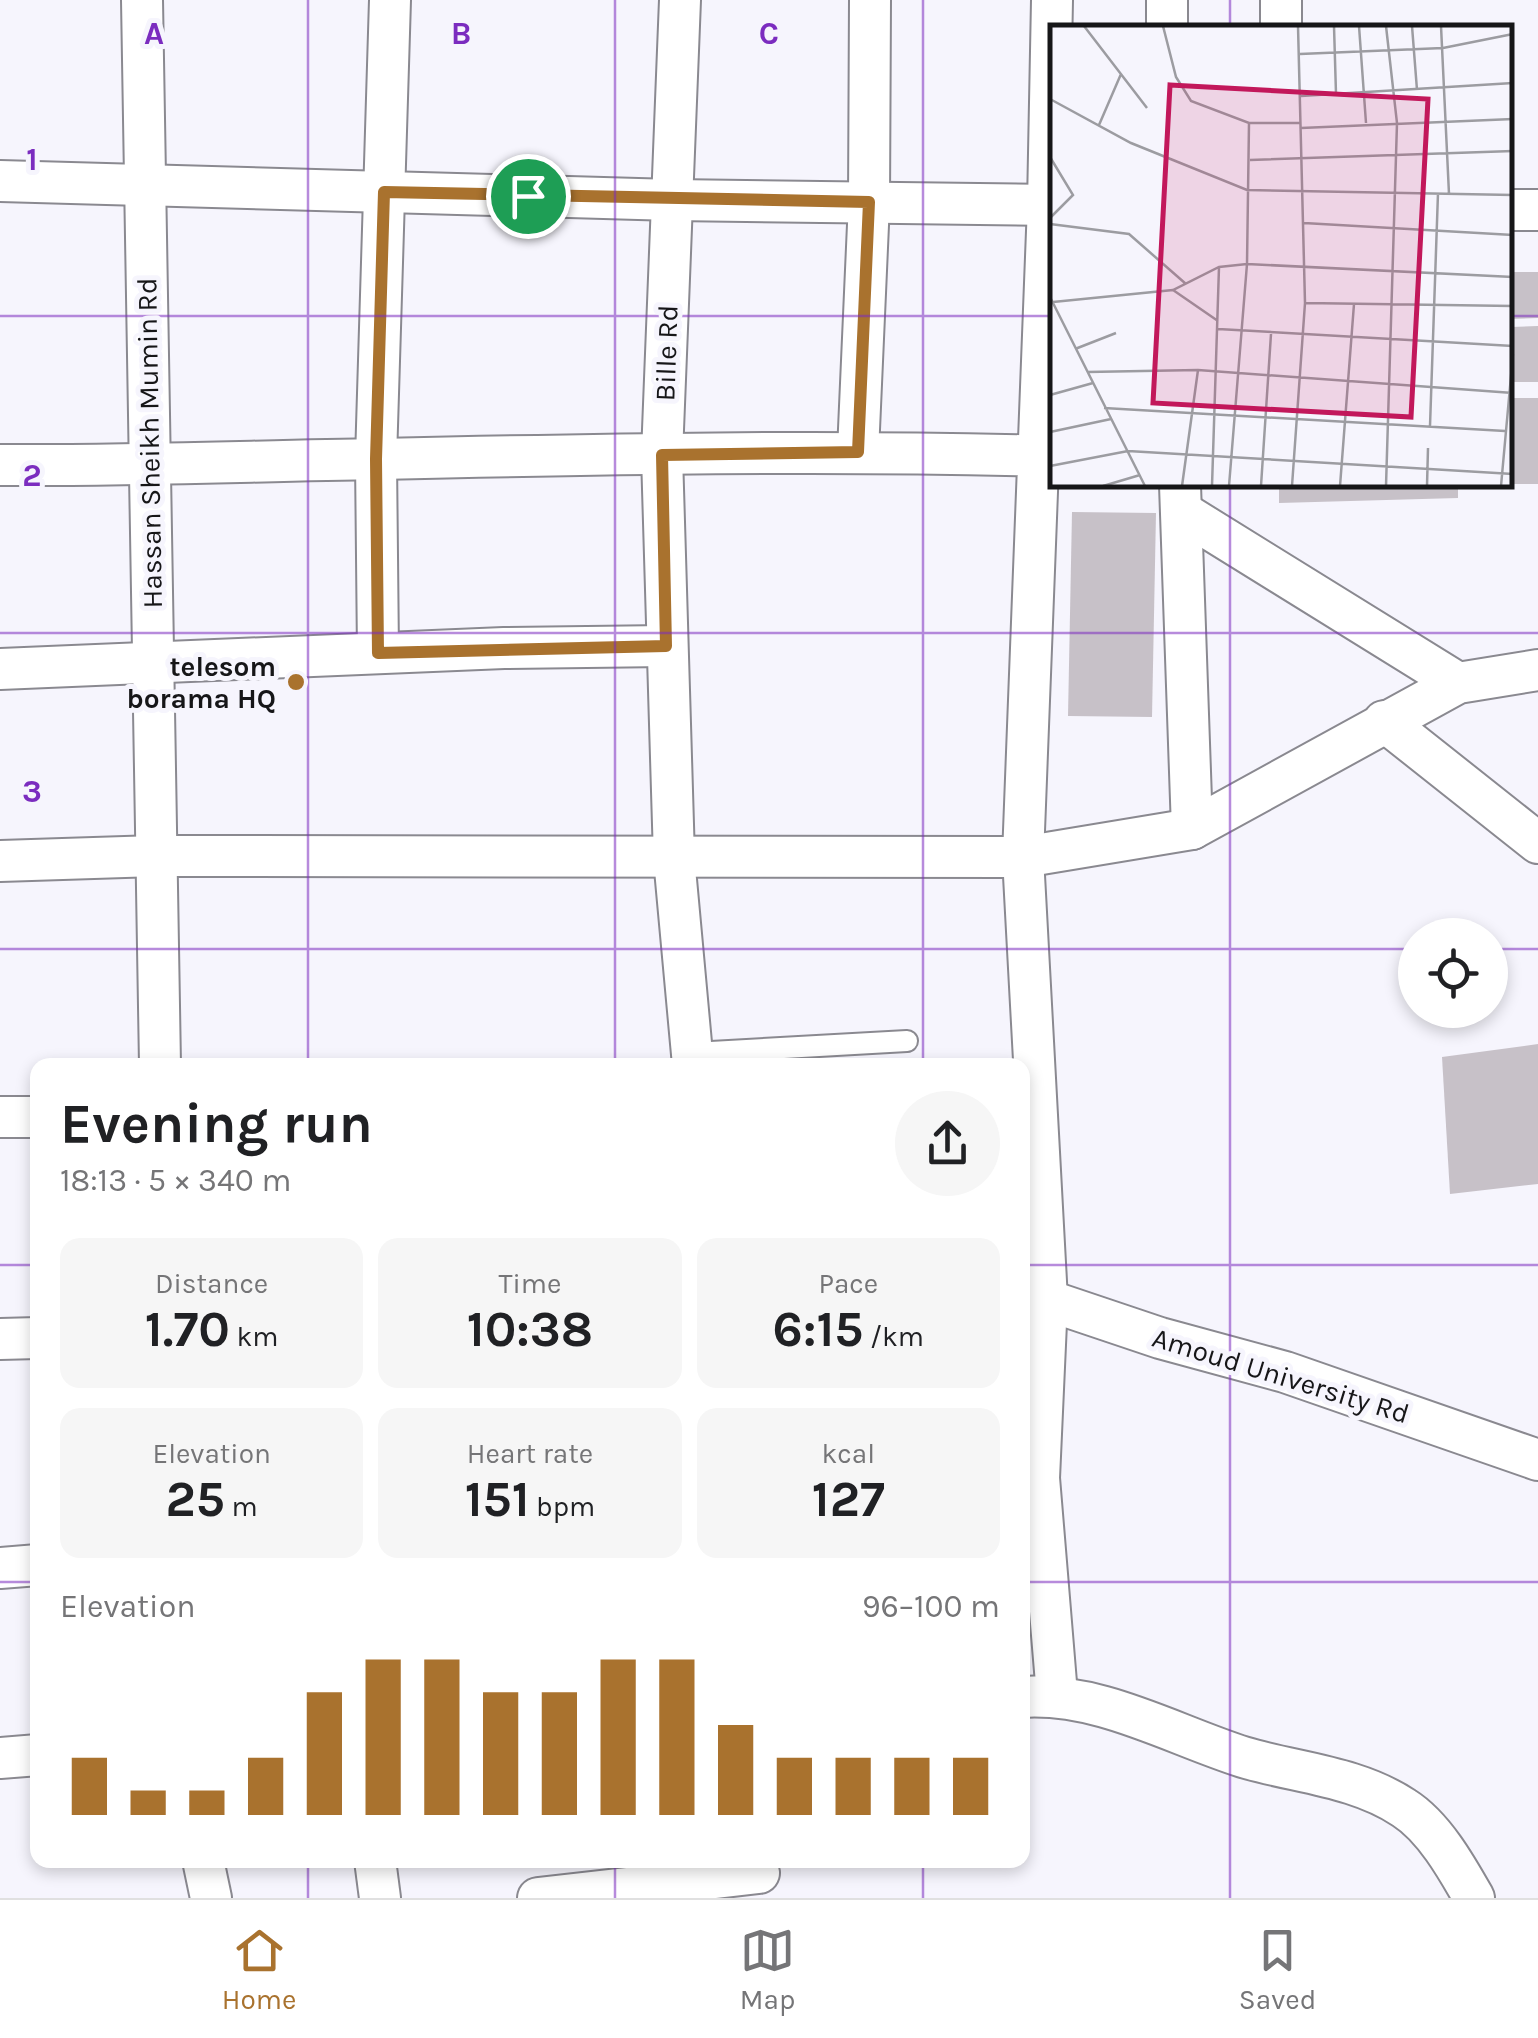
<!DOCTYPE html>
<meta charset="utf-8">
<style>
body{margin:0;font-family:Karla,sans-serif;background:#f6f6f6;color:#202124;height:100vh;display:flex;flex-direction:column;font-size:38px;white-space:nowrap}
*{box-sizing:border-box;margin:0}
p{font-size:32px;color:#757577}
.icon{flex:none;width:55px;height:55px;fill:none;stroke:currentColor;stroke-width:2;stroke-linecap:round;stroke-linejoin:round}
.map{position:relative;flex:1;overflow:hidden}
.drawer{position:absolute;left:30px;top:1058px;width:1000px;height:810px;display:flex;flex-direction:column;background:#fff;border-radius:20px;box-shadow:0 5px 15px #0003}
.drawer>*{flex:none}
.fabs{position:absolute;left:1398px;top:918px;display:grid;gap:20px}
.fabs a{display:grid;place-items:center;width:110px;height:110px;border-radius:50%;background:#fff;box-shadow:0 5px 15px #0003;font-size:50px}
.pin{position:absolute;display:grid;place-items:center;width:85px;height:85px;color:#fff;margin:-42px;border:5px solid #fff;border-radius:50%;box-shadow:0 2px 10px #0007}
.round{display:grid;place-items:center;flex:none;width:105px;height:105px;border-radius:52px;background:#f6f6f6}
.overview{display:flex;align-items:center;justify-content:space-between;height:170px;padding:0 30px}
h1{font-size:55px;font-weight:700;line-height:75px}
.figures{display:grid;grid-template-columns:repeat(3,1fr);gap:15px;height:170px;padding:10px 30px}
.figures div{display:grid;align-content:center;border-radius:20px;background:#f6f6f6;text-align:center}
.figures b{font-size:50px;font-weight:700}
.figures small{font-size:28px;font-weight:400}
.figures p{font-size:28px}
.chart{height:280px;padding:20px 30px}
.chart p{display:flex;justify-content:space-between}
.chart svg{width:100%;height:180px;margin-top:10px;stroke:#a9722e;stroke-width:6}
.dock{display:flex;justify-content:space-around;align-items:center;height:140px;border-top:2px solid #e0e0e0;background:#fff;font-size:28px;color:#757577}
.dock a{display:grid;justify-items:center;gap:5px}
.dock .current{color:#a9722e}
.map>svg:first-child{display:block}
.building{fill:#c7c1c8}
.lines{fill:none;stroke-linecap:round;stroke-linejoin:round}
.service-casing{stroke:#8a8990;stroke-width:24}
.minor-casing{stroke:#8a8990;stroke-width:44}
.service{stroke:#fff;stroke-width:20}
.minor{stroke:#fff;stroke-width:40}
.route-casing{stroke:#fff;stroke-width:20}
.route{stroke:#a9722e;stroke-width:12}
.grid{fill:none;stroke:#7b2cbf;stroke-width:2.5;stroke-opacity:0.55}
.poi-dot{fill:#a9722e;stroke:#f6f5fd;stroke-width:4}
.labels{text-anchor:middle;stroke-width:10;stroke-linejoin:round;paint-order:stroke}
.street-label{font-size:28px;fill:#161618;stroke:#f6f5fd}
.poi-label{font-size:28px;font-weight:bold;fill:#161618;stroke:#f6f5fd;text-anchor:end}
.inset-road{fill:none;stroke:#9c9ca1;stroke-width:2.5}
.view{fill:#c2185b;fill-opacity:0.15;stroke:#c2185b;stroke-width:5}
.inset-edge{fill:none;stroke:#161618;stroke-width:5}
.grid-label{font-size:32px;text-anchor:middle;font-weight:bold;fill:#7b2cbf;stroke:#f6f5fd;stroke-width:10;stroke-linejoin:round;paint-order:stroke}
</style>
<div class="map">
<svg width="1538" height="1898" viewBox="0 0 1538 1898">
<rect width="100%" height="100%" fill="#f6f5fd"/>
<g class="building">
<polygon points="1510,272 1538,272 1538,318 1510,319"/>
<polygon points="1538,326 1538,382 1512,382 1511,327"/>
<rect x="1510" y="398" width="28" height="86"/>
<polygon points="1279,485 1458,485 1458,498 1279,503"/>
<polygon points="1072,512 1156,513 1152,717 1068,716"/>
<polygon points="1538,1044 1538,1184 1450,1194 1442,1057"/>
</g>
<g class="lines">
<defs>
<polyline id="service" points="693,1053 907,1041"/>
<g id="minor">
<polyline points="142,0 160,1065"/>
<polyline points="680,0 662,455 674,858 693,1065"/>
<polyline points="1052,0 1048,205 1023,857 1047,1300 1039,1478 1057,1695"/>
<polyline points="1167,0 1167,28"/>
<polyline points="1281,0 1281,28"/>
<polyline points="0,181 673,200 1053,205"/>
<polyline points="1510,210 1538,210"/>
<polyline points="858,452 869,202 870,0"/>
<path d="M0,465c127,1 252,-4 379,-6 224,-5 449,-9 674,-3"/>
<polyline points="1180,485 1192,829"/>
<polyline points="1182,512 1458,683"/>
<polyline points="378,653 376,459 390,0"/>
<polyline points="0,669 504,648 666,646"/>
<polyline points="1384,721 1538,843"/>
<polyline points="0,861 156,856 1023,857 1192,829 1458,683 1538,670"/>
<polyline points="0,1117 38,1117"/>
<polyline points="1022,1298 1047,1300 1160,1338 1285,1372 1538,1460"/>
<polyline points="0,1339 38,1338"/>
<polyline points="0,1568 38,1565"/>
<path d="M1022,1697c78,-5 149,37 221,60 53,16 113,19 161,51 30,19 53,60 70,90"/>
<polyline points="0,1758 38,1755"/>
<polyline points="203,1860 211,1898"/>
<polyline points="375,1860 380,1898"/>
<polyline points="538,1898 759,1873"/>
</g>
</defs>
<use href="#service" class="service-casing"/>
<use href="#minor" class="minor-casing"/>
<use href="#service" class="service"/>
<use href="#minor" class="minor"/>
</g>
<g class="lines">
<defs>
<polygon id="route" points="384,192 869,202 858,452 662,455 666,646 378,653 376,459"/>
</defs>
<use href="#route" class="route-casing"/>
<use href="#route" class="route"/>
</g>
<path class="grid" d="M308,0v1065M615,0v1065M923,0v1065M1230,0v28M0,316h1053M1510,316h28M1230,485v1413M0,633h1538M0,949h1415M1490,949h48M0,1265h38M1022,1265h516M0,1582h38M1022,1582h516M308,1860v38M615,1860v38M923,1860v38"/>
<circle class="poi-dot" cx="296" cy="682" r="10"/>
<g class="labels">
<g class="street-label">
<text transform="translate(666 353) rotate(-88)" y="10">Bille Rd</text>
<text transform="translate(149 443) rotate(-91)" y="10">Hassan Sheikh Mumin Rd</text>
<text transform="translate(1281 1375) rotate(17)" y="10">Amoud University Rd</text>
</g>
<g class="poi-label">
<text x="276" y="676">telesom<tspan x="276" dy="32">borama HQ</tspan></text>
</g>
</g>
<g transform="translate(1050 25)">
<rect width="462" height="462" fill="#f6f5fd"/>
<path class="inset-road" d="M34,1l63,82M113,1l13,51 15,24 58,22h52M284,1l2,68M309,1l7,97M336,1l11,97 -11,363M362,1l5,64M391,1l8,168M250,29l143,-6 70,-14M251,71l212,-13M0,74l81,44 116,47 266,5M49,100l22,-51M251,103l212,-9M0,132l23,38 -23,23M200,135l263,-9M254,198l209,12M0,199l79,10 57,50M123,265l45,31M0,272l95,189M3,277l120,-12 46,-23 28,-3 266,13M255,278l208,3M168,304l295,17M25,324l41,-16M37,347l111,-2 315,23M0,370l43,-12M54,383l401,23M380,401l8,-233M0,407l61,-13M0,441l78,-15 385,23M53,461l37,-11M132,461l16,-116M162,461l7,-219M179,461l18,-222 2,-141M211,461l10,-152M242,461l13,-183 -7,-277M290,461l14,-182M377,461l1,-38M451,461l12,-132"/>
<path class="view" d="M120,60l258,14 -17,318 -258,-14z"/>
<rect width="462" height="462" class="inset-edge"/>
</g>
<g class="grid-label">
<text x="154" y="44">A</text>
<text x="461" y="44">B</text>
<text x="769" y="44">C</text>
<text x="32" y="170">1</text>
<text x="32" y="486">2</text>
<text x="32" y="802">3</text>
</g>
</svg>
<div class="fabs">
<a><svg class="icon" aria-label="locate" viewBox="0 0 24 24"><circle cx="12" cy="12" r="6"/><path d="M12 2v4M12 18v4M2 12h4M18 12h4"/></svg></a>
</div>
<div class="pin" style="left:528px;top:196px;background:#1e9e55"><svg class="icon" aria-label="arrive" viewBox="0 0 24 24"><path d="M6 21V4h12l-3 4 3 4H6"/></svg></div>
<section class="drawer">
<div class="overview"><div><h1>Evening run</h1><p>18:13 · 5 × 340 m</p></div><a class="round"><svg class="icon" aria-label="share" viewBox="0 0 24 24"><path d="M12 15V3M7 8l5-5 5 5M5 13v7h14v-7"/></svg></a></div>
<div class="figures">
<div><p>Distance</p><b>1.70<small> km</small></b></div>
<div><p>Time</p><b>10:38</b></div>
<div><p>Pace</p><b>6:15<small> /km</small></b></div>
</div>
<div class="figures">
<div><p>Elevation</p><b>25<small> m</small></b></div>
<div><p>Heart rate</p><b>151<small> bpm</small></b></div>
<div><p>kcal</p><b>127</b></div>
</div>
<div class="chart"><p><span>Elevation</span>96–100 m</p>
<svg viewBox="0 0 160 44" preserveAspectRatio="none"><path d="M5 44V30M15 44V38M25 44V38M35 44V30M45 44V14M55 44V6M65 44V6M75 44V14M85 44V14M95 44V6M105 44V6M115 44V22M125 44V30M135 44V30M145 44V30M155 44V30"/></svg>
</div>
</section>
</div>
<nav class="dock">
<a class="current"><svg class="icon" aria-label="home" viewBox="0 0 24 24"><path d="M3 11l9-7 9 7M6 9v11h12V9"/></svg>Home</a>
<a><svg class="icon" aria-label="map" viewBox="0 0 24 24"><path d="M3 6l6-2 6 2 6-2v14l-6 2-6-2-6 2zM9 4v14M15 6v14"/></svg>Map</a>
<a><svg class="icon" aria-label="saved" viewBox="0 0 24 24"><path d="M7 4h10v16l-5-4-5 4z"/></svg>Saved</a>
</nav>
